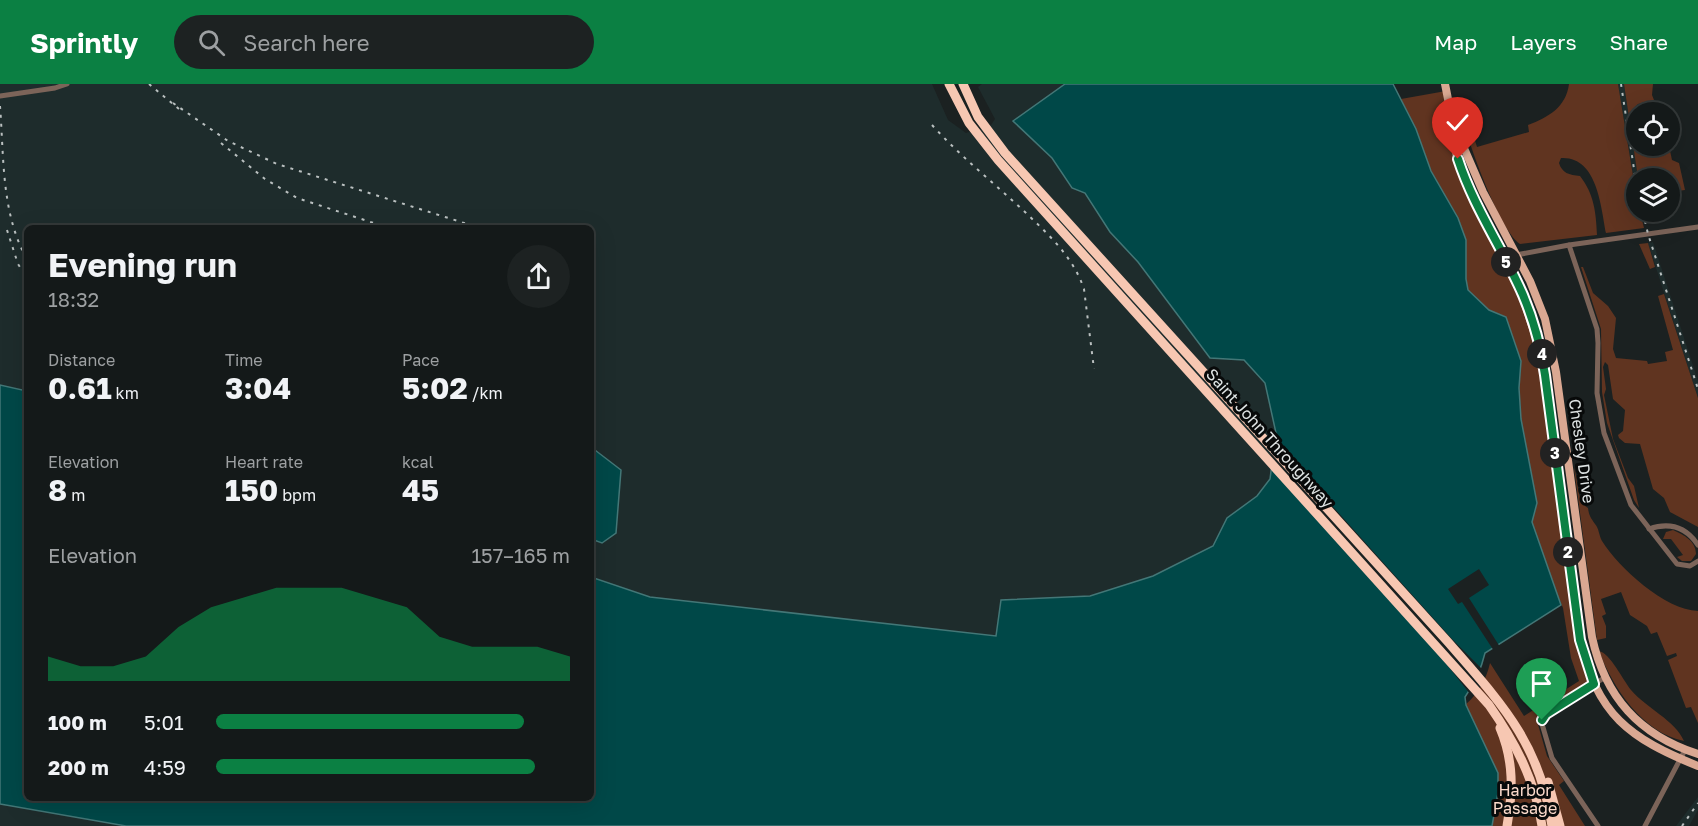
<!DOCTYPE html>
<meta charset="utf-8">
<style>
body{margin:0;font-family:"Golos Text",sans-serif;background:#1d2222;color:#f1f3f6;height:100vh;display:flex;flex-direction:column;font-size:22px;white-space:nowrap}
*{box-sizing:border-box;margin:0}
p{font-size:20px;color:#9da0a2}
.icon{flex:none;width:33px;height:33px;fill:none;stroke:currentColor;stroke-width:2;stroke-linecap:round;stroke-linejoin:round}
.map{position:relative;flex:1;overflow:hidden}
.panel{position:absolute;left:24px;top:141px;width:570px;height:576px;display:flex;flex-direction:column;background:#141919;border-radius:9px;box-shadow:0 6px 24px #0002,0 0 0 2px #333838}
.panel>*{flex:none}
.tools{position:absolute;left:1626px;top:18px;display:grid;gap:12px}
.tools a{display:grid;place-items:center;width:54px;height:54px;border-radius:50%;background:#141919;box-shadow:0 6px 24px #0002,0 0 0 2px #333838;font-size:30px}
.pin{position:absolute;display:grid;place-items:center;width:51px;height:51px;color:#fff;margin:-62px -26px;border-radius:50% 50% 50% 0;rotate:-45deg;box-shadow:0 0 6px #0007}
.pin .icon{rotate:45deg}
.km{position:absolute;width:30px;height:30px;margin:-15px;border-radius:50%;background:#222;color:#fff;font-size:16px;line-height:30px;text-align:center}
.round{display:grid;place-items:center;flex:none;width:63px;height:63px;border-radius:32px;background:#1d2222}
.head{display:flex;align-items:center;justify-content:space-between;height:102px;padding:0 24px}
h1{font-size:33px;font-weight:700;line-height:45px}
.metrics{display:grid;grid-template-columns:repeat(3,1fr);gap:9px;height:102px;padding:6px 24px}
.metrics div{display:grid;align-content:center}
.metrics b{font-size:30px;font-weight:700}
.metrics small{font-size:16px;font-weight:400}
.metrics p{font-size:16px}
.chart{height:168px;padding:12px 24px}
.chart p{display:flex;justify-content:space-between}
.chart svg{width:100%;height:108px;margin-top:6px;fill:#0b8043;opacity:.7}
ul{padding:0 24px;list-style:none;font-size:20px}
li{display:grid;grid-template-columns:96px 72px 1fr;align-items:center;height:45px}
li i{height:15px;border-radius:8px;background:#0b8043}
header{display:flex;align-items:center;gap:36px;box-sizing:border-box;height:84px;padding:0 30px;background:#0b8043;color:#fff}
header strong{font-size:28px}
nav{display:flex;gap:33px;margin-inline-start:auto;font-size:21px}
.search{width:420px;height:54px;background:#1d2222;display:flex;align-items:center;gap:15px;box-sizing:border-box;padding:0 21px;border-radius:33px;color:#9da0a2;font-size:22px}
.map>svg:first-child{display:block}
.built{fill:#1e2c2c}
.green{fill:#603420}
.water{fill:#004848;stroke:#437777;stroke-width:1.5}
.pier{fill:#1b2121}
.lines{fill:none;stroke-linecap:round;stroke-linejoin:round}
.street{stroke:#7c6459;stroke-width:5}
.primary{stroke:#daa892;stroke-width:8}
.highway{stroke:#f7c7b2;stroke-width:9}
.rail{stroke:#bac0c0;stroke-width:2;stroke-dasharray:3 6;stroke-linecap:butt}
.route-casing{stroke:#fff;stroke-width:12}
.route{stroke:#0b8043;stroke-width:8}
.labels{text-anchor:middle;stroke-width:6;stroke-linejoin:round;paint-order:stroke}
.street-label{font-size:16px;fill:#dfe4e4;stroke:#080a0a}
.park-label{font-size:16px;fill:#fcdacb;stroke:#080a0a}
</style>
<header>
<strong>Sprintly</strong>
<div class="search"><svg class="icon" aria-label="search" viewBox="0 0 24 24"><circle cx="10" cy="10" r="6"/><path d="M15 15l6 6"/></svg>Search here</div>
<nav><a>Map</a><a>Layers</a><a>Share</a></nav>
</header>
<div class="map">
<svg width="1698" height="742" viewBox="0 0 1698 742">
<rect width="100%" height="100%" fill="#1b2121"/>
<g class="built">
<polygon points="0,0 932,0 948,36 966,49 991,41 995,35 978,3 982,0 1065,0 1014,37 1052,74 1072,104 1085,109 1110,148 1138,178 1244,276 1265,299 1276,349 1270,395 1257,412 1227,434 1213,462 1153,492 1090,512 1001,516 996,552 650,513 591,493 591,144 27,144 27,307 0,301"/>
<polygon points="1618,0 1624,0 1638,94 1636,94 1636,110"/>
<polygon points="1653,158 1698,297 1698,314 1648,159"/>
<polygon points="1698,713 1698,726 1689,742 1676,742"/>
<polygon points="0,720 104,738 126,742 0,742"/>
</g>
<g class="green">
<path d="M1569,0h49l18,110v18h4l4,16 -38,5c-5,-27 -9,-77 -45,-75l-2,5c3,10 10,12 21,13 14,18 16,36 17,59l-77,9c-23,-16 -57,-116 -63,-146l6,4 14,45 52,-15 -1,-7c21,-8 38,-18 41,-41z"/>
<polygon points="1624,0 1653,0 1652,11 1654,16 1638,20 1635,23 1636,62 1669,62 1672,76 1679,79 1685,106 1670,108 1670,94 1638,94"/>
<path d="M1446,7l11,68 79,173 37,263 21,89 -57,37 10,35 17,25 -5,4 26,41h-93l6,-33v-20l-33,-68c14,-12 21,-25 25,-42l34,53 55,-35 -8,-23 -8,-50 -15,-36 -16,-50 5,-19 -16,-84 -2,-31 2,-27 -15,-44 -17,-7 -21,-20 -2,-11v-38l-8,-23 -27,-47 -15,-42 -15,-30z"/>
<polygon points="1648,159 1655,183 1650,185 1639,160"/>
<polygon points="1581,183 1583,183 1593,209 1608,222 1616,234 1613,265 1616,274 1647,277 1648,280 1667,277 1665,268 1673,266 1658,212 1664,210 1698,314 1698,443 1670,428 1664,414 1653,405 1640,360 1625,359 1619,354 1618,351 1623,347 1625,326 1613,315 1608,281 1605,278 1603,283 1606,305 1604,311 1613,355 1628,394 1634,402 1639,424 1634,416 1607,339 1602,308 1601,245"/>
<path d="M1574,384c5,13 2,33 14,40 1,8 3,10 7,16 4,4 4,12 7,17 17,27 63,69 96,70v112l-7,-16 -5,1 -18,-48 9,-4 -1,-3 -9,3 -10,-24 -6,2 -4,-8 -17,-11 -9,-23 -20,7 5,15 -4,2 4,10v12l-9,2z"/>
<path d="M1673,446c11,5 23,11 23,24l-5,7h-9l-5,-4 6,-2 -12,-16h-8l3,-7z"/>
<path d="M1599,567c11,2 24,29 32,39 15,18 44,30 53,51 -41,-8 -71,-53 -85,-90z"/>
</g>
<g class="water">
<path d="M1065,0h328l23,45 15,42 27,47 8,22v39l2,11 21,20 17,7 15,44 -2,27 2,31 16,84 -5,19 29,83 -76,48c-4,17 -10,30 -20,44l1,8 32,68v20l-6,33h-1366l-126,-22v-419l27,6v407h564v-221l59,20 346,39 5,-36 89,-4 63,-20 60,-30 14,-28 30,-22 13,-17 6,-46 -11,-50 -21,-23 -34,-2 -72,-96 -28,-30 -25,-39 -13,-5 -20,-30 -39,-37z"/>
<polygon points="591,363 621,386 616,449 602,459 591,455"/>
</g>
<g class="pier">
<polygon points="1273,356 1452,555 1484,587 1470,610 1437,568 1269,382"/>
<polygon points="1479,485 1489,501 1469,514 1500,563 1494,567 1462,518 1458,520 1448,505"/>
</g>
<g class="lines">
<g class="street">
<polyline points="0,12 55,4 67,0"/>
<polyline points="1569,161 1597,245 1598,259 1597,309 1604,349 1631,421 1677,480 1690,482 1698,477"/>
<polyline points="1505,177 1516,171 1569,161 1698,143"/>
<path d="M1649,445c20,-7 37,-2 49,16"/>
<polyline points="1598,742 1552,674 1542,640 1546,630 1604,594"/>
<polyline points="1645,742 1685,666"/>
</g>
<g class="primary">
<path d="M1445,0l8,40 4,35 6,17 13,30 46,89 19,58 39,287c16,74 50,99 118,126"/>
<path d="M1457,48l26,60 47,89 15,38 11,53 36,265c13,60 47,98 106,117"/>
</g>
<g class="highway">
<path d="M949,0l20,39 29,37 491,545c26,37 46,75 53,121"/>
<path d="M963,0l15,33 27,36 443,489c53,61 92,101 104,184"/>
<path d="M1500,644c14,33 13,63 7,98"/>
<polyline points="1548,698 1560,742"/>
</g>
<g class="rail">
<polyline points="149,0 179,25"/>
<polyline points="1621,0 1636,98"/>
<polyline points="173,19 228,57 277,80 480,144"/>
<path d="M0,22c4,50 1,108 27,153"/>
<path d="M932,41c29,32 63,59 94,88 24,23 47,44 58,76l10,80"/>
<polyline points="221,59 265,95 297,114 389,144"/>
<polyline points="1643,128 1648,150 1698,305"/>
<polyline points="7,146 18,180 27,194"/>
<polyline points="1682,742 1698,719"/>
</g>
</g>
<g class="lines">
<defs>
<path id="route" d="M1458,75c16,49 45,90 65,136 11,26 18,52 22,80l35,265 14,44 -48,30 -4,6"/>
</defs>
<use href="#route" class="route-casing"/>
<use href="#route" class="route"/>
</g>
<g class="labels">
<g class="street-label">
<text transform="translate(1270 354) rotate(48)" y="6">Saint John Throughway</text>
<text transform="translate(1582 367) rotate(82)" y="6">Chesley Drive</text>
</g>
<g class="park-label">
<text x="1525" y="712">Harbor<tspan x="1525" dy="18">Passage</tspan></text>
</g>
</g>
</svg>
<div class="tools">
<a><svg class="icon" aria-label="locate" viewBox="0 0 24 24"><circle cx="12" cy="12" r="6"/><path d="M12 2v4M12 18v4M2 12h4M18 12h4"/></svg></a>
<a><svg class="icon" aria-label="layers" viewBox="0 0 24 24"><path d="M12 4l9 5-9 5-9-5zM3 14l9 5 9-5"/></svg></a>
</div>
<div class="pin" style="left:1542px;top:636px;background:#1e9e55"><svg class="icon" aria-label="arrive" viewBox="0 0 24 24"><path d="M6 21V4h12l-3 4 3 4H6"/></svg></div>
<div class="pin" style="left:1458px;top:75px;background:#d93025"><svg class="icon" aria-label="check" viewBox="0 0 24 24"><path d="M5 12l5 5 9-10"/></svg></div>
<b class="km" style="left:1568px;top:468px">2</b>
<b class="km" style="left:1555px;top:369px">3</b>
<b class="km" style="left:1542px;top:270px">4</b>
<b class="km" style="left:1506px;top:178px">5</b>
<section class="panel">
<div class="head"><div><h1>Evening run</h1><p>18:32</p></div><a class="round"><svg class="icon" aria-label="share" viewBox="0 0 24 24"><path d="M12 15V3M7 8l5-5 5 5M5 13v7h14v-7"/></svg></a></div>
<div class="metrics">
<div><p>Distance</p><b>0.61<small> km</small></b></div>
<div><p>Time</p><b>3:04</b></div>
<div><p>Pace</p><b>5:02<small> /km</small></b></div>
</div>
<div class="metrics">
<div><p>Elevation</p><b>8<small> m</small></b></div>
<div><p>Heart rate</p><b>150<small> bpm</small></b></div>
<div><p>kcal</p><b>45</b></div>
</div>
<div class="chart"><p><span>Elevation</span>157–165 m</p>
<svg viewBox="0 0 160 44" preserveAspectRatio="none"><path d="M0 44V34L10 38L20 38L30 34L40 22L50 14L60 10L70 6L80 6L90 6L100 10L110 14L120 26L130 30L140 30L150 30L160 34V44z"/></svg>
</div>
<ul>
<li><b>100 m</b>5:01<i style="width:87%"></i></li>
<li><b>200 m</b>4:59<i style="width:90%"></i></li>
</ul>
</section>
</div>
